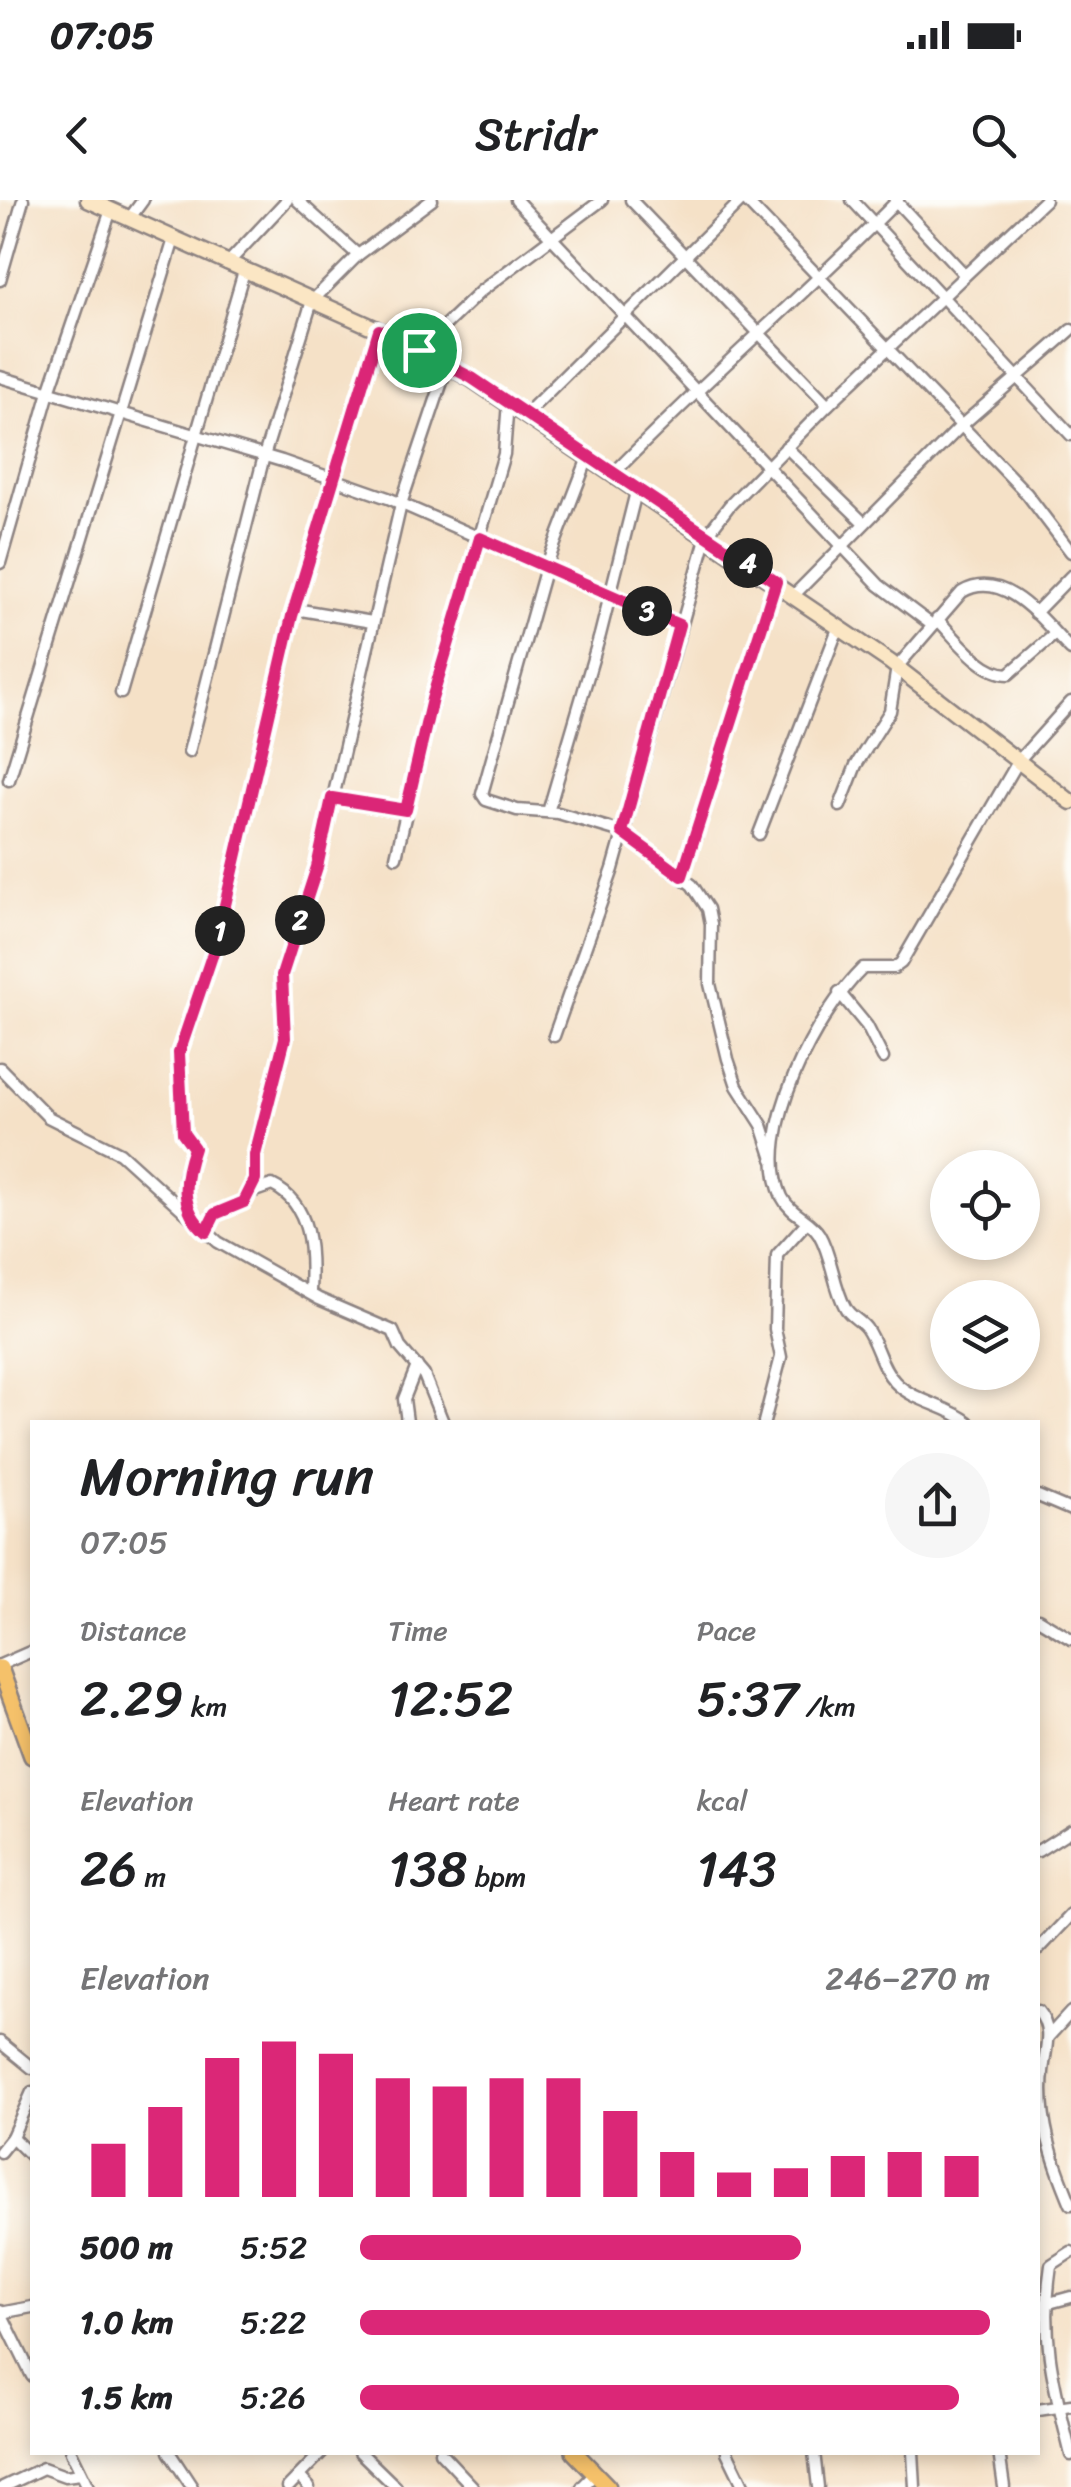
<!DOCTYPE html>
<meta charset="utf-8">
<style>
body{margin:0;font-family:Sriracha,sans-serif;background:#f6f6f6;color:#202124;height:100vh;display:flex;flex-direction:column;font-size:38px;white-space:nowrap}
*{box-sizing:border-box;margin:0}
p{font-size:32px;color:#757577}
.icon{flex:none;width:55px;height:55px;fill:none;stroke:currentColor;stroke-width:2;stroke-linecap:round;stroke-linejoin:round}
.map{position:relative;flex:1;overflow:hidden}
.panel{position:absolute;left:30px;top:1220px;width:1010px;height:1035px;display:flex;flex-direction:column;background:#fff;border-radius:0px;box-shadow:0 5px 15px #0003}
.panel>*{flex:none}
.fabs{position:absolute;left:930px;top:950px;display:grid;gap:20px}
.fabs a{display:grid;place-items:center;width:110px;height:110px;border-radius:50%;background:#fff;box-shadow:0 5px 15px #0003;font-size:50px}
.pin{position:absolute;display:grid;place-items:center;width:85px;height:85px;color:#fff;margin:-42px;border:5px solid #fff;border-radius:50%;box-shadow:0 2px 10px #0007}
.km{position:absolute;width:50px;height:50px;margin:-25px;border-radius:50%;background:#222;color:#fff;font-size:28px;line-height:50px;text-align:center}
.round{display:grid;place-items:center;flex:none;width:105px;height:105px;border-radius:52px;background:#f6f6f6}
.summary{display:flex;align-items:center;justify-content:space-between;height:170px;padding:0 50px}
h1{font-size:55px;font-weight:600;line-height:75px}
.metrics{display:grid;grid-template-columns:repeat(3,1fr);gap:15px;height:170px;padding:10px 50px}
.metrics div{display:grid;align-content:center}
.metrics b{font-size:50px;font-weight:600}
.metrics small{font-size:28px;font-weight:400}
.metrics p{font-size:28px}
.chart{height:280px;padding:20px 50px}
.chart p{display:flex;justify-content:space-between}
.chart svg{width:100%;height:180px;margin-top:10px;stroke:#db2777;stroke-width:6}
ul{padding:0 50px;list-style:none;font-size:32px}
li{display:grid;grid-template-columns:160px 120px 1fr;align-items:center;height:75px}
li i{height:25px;border-radius:12px;background:#db2777}
.status{display:flex;justify-content:space-between;align-items:center;height:70px;padding:0 50px;background:#fff;direction:ltr}
.status svg{height:28px;fill:currentColor}
header{display:flex;justify-content:space-between;align-items:center;height:130px;padding:0 50px;background:#fff;font-size:45px;font-weight:600}
.map>svg:first-child{display:block}
.lines{fill:none;stroke-linecap:round;stroke-linejoin:round}
.street-casing{stroke:#8c8281;stroke-width:15}
.secondary-casing{stroke:#8c8281;stroke-width:19}
.primary-casing{stroke:#8c8281;stroke-width:20}
.street{stroke:#fff;stroke-width:10}
.secondary{stroke:#fbe6c4;stroke-width:14}
.primary{stroke:#f5c16b;stroke-width:15}
.route-casing{stroke:#fff;stroke-width:20}
.route{stroke:#db2777;stroke-width:12}
</style>
<div class="status"><b>07:05</b><svg viewBox="0 0 49 12"><path d="M0 12V9h3v3zM5 12V6h3v6zM10 12V3h3v9zM15 12V0h3v12zM26 1h20v11H26zM47 4h2v5h-2z"/></svg></div>
<header><svg class="icon" aria-label="back" viewBox="0 0 24 24"><path d="M15 5l-7 7 7 7"/></svg>Stridr<svg class="icon" aria-label="search" viewBox="0 0 24 24"><circle cx="10" cy="10" r="6"/><path d="M15 15l6 6"/></svg></header>
<div class="map">
<svg width="1071" height="2287" viewBox="0 0 1071 2287">
<rect width="100%" height="100%" fill="#fdfcf7"/>
<filter id="ink" filterUnits="userSpaceOnUse"><feTurbulence type="fractalNoise" baseFrequency=".01" numOctaves="2"/><feDisplacementMap in="SourceGraphic" scale="20" xChannelSelector="R" yChannelSelector="G"/><feConvolveMatrix kernelMatrix="1 2 1 2 8 2 1 2 1" color-interpolation-filters="sRGB"/></filter>
<filter id="wash" filterUnits="userSpaceOnUse"><feTurbulence type="fractalNoise" baseFrequency=".0048" numOctaves="4" result="noise"/><feDisplacementMap in="SourceGraphic" scale="40" xChannelSelector="R" yChannelSelector="G"/><feGaussianBlur stdDeviation="2.25" result="paint"/><feColorMatrix in="noise" values="0 0 0 0 0 0 0 0 0 0 0 0 0 0 0 0 0 1.4 0 .05"/><feComposite in="paint" operator="in"/></filter>
<g filter="url(#wash)">
<rect width="100%" height="100%" fill="#f5e1c7"/>
</g>
<g filter="url(#ink)">
<g class="lines">
<defs>
<g id="street">
<polyline points="297,0 358,55"/>
<polyline points="516,0 879,385 932,425"/>
<polyline points="631,0 828,205"/>
<polyline points="745,0 1027,294 1071,352"/>
<polyline points="852,0 1071,235"/>
<polyline points="895,0 965,75"/>
<polyline points="129,19 143,0"/>
<polyline points="227,64 287,0"/>
<polyline points="0,80 23,0"/>
<polyline points="419,150 481,91 602,0"/>
<polyline points="0,177 282,261 388,298 679,425"/>
<polyline points="526,214 742,0"/>
<polyline points="786,247 863,322"/>
<polyline points="589,255 546,367 482,594 486,600 517,610 558,613 622,632 692,685 708,709 711,724 710,784 728,859 737,886 762,925 773,959"/>
<path d="M615,272c91,-94 191,-178 283,-272"/>
<polyline points="0,363 49,192 111,10"/>
<polyline points="794,395 962,225 1071,130"/>
<polyline points="295,409 372,422"/>
<polyline points="1035,413 1071,376"/>
<path d="M937,419c19,19 45,55 72,55l46,-40"/>
<polyline points="121,493 244,71"/>
<polyline points="189,552 264,256 312,101 358,55 432,0"/>
<polyline points="9,580 174,39"/>
<polyline points="331,598 406,611"/>
<path d="M840,606l16,-41 34,-54 7,-44 65,-75c43,-25 82,31 109,58"/>
<polyline points="548,612 600,435 637,288"/>
<polyline points="759,634 839,426"/>
<polyline points="396,657 432,499 504,254 508,202"/>
<polyline points="683,676 776,382"/>
<polyline points="839,792 867,826 883,858"/>
<polyline points="554,836 613,669 707,335 729,306 828,205 1045,0"/>
<polyline points="0,868 48,917 120,953 218,1042 319,1099 393,1131 400,1147 424,1175 443,1222"/>
<path d="M252,992l20,-7c40,19 40,67 38,106"/>
<polyline points="188,1014 185,975 194,948 183,933 179,853 216,744 293,416 379,130"/>
<polyline points="206,1032 215,1014 244,1003 255,979 255,955 285,838 283,775 317,667 401,304 448,164"/>
<polyline points="407,1222 404,1199 417,1166"/>
<polyline points="764,1222 781,1157 775,1129 777,1055 806,1023"/>
<path d="M968,1222c-21,-17 -54,-20 -73,-40 -15,-16 -17,-37 -29,-54 -6,-8 -17,-12 -21,-21 -12,-22 -13,-51 -26,-73 -9,-15 -28,-19 -37,-37 -30,-64 36,-185 81,-229h31l7,-5 118,-203 52,-58"/>
<polyline points="1038,1296 1071,1310"/>
<polyline points="1038,1419 1071,1439"/>
<polyline points="0,1465 32,1451"/>
<polyline points="1038,1651 1071,1630"/>
<polyline points="1038,1750 1071,1715"/>
<path d="M1038,1811c16,19 7,38 5,61 -5,47 10,89 28,132"/>
<polyline points="1049,1836 1071,1812"/>
<polyline points="0,1842 32,1868"/>
<polyline points="32,1892 12,1937 32,1957"/>
<polyline points="0,1952 12,1937"/>
<path d="M1071,2052l-20,13c-11,73 3,121 20,190"/>
<polyline points="1038,2106 1071,2097"/>
<polyline points="0,2111 32,2176"/>
<polyline points="0,2113 32,2107"/>
<polyline points="1038,2210 1071,2205"/>
<polyline points="71,2252 88,2287"/>
<polyline points="169,2252 192,2287"/>
<polyline points="360,2252 396,2287"/>
<polyline points="440,2252 473,2287"/>
<polyline points="727,2252 744,2287"/>
<polyline points="814,2252 818,2287"/>
<polyline points="913,2252 915,2287"/>
<polyline points="999,2252 1004,2287"/>
<polyline points="299,2276 309,2287"/>
<polyline points="3,2287 43,2268 65,2276 81,2274"/>
<polyline points="288,2287 322,2252"/>
<polyline points="582,2287 595,2274"/>
</g>
<polyline id="secondary" points="88,0 397,138 471,179 890,462 1071,602"/>
<g id="primary">
<polyline points="0,1468 32,1556"/>
<polyline points="574,2252 608,2287"/>
</g>
</defs>
<use href="#street" class="street-casing"/>
<use href="#secondary" class="secondary-casing"/>
<use href="#primary" class="primary-casing"/>
<use href="#street" class="street"/>
<use href="#secondary" class="secondary"/>
<use href="#primary" class="primary"/>
</g>
</g>
<g class="lines" filter="url(#ink)">
<defs>
<path id="route" d="M379,130l93,48 304,204 -94,294 -60,-44 57,-207 -199,-87 -48,161 -26,111 -74,-12 -15,69 -35,108 3,63 -30,117v25l-11,22 -29,12 -9,18c-27,-23 -23,-52 -12,-84l-11,-15 -4,-80 37,-109 76,-328z"/>
</defs>
<use href="#route" class="route-casing"/>
<use href="#route" class="route"/>
</g>
</svg>
<div class="fabs">
<a><svg class="icon" aria-label="locate" viewBox="0 0 24 24"><circle cx="12" cy="12" r="6"/><path d="M12 2v4M12 18v4M2 12h4M18 12h4"/></svg></a>
<a><svg class="icon" aria-label="layers" viewBox="0 0 24 24"><path d="M12 4l9 5-9 5-9-5zM3 14l9 5 9-5"/></svg></a>
</div>
<div class="pin" style="left:419px;top:150px;background:#1e9e55"><svg class="icon" aria-label="arrive" viewBox="0 0 24 24"><path d="M6 21V4h12l-3 4 3 4H6"/></svg></div>
<b class="km" style="left:220px;top:731px">1</b>
<b class="km" style="left:300px;top:720px">2</b>
<b class="km" style="left:647px;top:411px">3</b>
<b class="km" style="left:748px;top:363px">4</b>
<section class="panel">
<div class="summary"><div><h1>Morning run</h1><p>07:05</p></div><a class="round"><svg class="icon" aria-label="share" viewBox="0 0 24 24"><path d="M12 15V3M7 8l5-5 5 5M5 13v7h14v-7"/></svg></a></div>
<div class="metrics">
<div><p>Distance</p><b>2.29<small> km</small></b></div>
<div><p>Time</p><b>12:52</b></div>
<div><p>Pace</p><b>5:37<small> /km</small></b></div>
</div>
<div class="metrics">
<div><p>Elevation</p><b>26<small> m</small></b></div>
<div><p>Heart rate</p><b>138<small> bpm</small></b></div>
<div><p>kcal</p><b>143</b></div>
</div>
<div class="chart"><p><span>Elevation</span>246–270 m</p>
<svg viewBox="0 0 160 44" preserveAspectRatio="none"><path d="M5 44V31M15 44V22M25 44V10M35 44V6M45 44V9M55 44V15M65 44V17M75 44V15M85 44V15M95 44V23M105 44V33M115 44V38M125 44V37M135 44V34M145 44V33M155 44V34"/></svg>
</div>
<ul>
<li><b>500 m</b>5:52<i style="width:70%"></i></li>
<li><b>1.0 km</b>5:22<i style="width:100%"></i></li>
<li><b>1.5 km</b>5:26<i style="width:95%"></i></li>
</ul>
</section>
</div>
